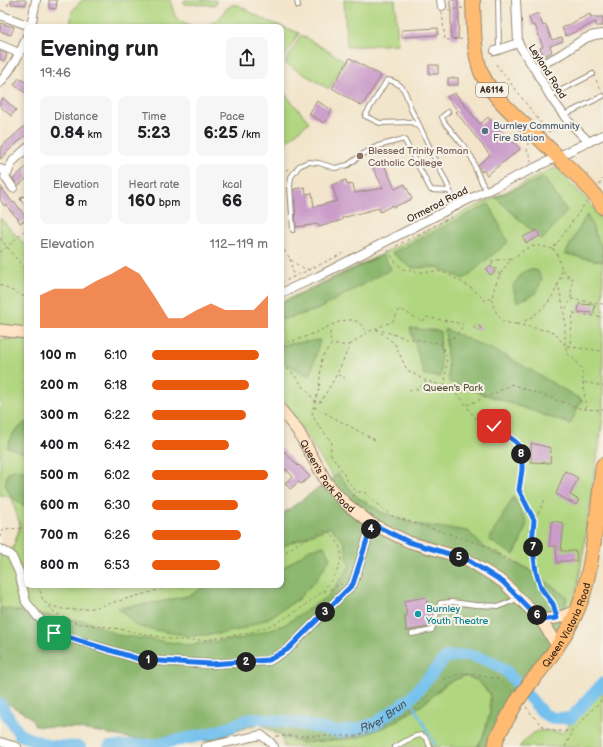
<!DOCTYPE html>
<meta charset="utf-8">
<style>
body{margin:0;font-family:"Balsamiq Sans",sans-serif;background:#f6f6f6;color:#202124;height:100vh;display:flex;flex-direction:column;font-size:15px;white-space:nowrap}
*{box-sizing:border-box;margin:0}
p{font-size:13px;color:#757577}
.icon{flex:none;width:22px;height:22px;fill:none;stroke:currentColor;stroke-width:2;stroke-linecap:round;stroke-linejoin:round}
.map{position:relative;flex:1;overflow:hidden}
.side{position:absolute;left:24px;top:24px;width:260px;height:564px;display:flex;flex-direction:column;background:#fff;border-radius:8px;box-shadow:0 2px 6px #0003}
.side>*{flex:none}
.pin{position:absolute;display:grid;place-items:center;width:34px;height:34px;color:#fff;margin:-17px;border-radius:8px;box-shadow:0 2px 6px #0006}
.km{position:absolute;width:20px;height:20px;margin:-10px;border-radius:50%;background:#222;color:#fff;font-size:11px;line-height:20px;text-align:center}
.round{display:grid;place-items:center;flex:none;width:42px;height:42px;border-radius:8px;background:#f6f6f6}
.headline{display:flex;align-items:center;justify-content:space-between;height:68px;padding:0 16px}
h1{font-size:22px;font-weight:800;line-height:30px}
.metrics{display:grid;grid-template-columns:repeat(3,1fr);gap:6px;height:68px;padding:4px 16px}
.metrics div{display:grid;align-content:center;border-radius:8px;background:#f6f6f6;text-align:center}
.metrics b{font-size:17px;font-weight:800}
.metrics small{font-size:11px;font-weight:400}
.metrics p{font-size:11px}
.chart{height:112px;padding:8px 16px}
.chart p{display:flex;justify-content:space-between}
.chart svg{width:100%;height:72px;margin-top:4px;fill:#ea580c;opacity:.7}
ul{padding:0 16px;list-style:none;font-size:13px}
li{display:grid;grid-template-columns:64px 48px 1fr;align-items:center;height:30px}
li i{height:10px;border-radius:5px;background:#ea580c}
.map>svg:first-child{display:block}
.green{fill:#b1d680;stroke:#76804f}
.forest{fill:#8cb76e;stroke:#647046}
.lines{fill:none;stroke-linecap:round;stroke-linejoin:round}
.stream{stroke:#74c1ee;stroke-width:2}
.river{stroke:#74c1ee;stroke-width:12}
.building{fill:#ca9cc9}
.lane-casing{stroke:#968874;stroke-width:6}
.street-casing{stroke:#968874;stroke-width:10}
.secondary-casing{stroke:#968874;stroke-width:13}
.highway-casing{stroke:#968874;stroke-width:16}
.path{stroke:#968874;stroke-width:1;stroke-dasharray:3 3;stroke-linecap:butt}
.lane{stroke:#fff;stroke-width:4}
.street{stroke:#fff;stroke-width:8}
.secondary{stroke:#ffe4c6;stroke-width:11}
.highway{stroke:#febb71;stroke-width:14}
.highway-bridge-casing{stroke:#968874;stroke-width:16;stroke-linecap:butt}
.highway-bridge{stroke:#febb71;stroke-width:14}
.route-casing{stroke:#fff;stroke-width:8}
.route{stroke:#1a73e8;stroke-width:5}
.service-dot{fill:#5c6f8a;stroke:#f7f3e8;stroke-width:1.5}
.education-dot{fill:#8d6e63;stroke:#f7f3e8;stroke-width:1.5}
.culture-dot{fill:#0f9aa8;stroke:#f7f3e8;stroke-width:1.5}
.labels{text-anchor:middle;stroke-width:4;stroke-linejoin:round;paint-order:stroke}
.shield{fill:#f7f3e8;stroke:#73665b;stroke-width:1}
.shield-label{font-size:9px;font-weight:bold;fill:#3b2a1e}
.street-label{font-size:10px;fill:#3b2a1e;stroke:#f7f3e8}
.service-label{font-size:10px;fill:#4e5e75;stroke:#f7f3e8;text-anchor:start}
.education-label{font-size:10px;fill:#785e54;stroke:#f7f3e8;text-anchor:start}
.park-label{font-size:10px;fill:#585536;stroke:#f7f3e8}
.culture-label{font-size:10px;fill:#0d838f;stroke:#f7f3e8;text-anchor:start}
.water-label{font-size:11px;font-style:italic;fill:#4c575c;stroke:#f7f3e8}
</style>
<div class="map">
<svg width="603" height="747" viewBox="0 0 603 747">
<rect width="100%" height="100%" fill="#f7f3e8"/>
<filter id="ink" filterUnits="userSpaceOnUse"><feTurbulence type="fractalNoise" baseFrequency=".025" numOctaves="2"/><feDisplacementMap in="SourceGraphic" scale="8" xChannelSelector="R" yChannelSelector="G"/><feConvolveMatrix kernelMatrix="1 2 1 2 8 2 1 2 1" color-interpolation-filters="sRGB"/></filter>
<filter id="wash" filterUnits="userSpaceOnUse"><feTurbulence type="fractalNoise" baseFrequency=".012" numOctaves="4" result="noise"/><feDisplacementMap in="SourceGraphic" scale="16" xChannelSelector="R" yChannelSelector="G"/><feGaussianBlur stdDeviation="0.9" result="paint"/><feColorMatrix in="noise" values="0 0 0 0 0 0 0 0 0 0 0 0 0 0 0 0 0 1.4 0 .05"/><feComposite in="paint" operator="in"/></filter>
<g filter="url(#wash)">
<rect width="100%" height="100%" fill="#f2e5cb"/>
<g class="green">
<path d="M82,0h88c2,5 2,8 4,13 1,7 11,11 18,14h-122l2,-16z"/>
<polygon points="184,0 216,0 216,5 184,4"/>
<polygon points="344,0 395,0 398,44 347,47"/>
<polygon points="232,5 238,5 265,20 299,33 281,63 281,27 206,27 221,17 226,9"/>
<polygon points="301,35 345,61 329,89 285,63"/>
<polygon points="281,89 309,122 281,146"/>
<polygon points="554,168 559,170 592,206 603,222 603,418 585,540 578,585 572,604 557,610 384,523 349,496 328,470 285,402 281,399 281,302 368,261 475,207"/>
<polygon points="0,218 27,247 27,333 0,330"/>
<polygon points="0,339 27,339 27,585 281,585 281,515 327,483 409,542 282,663 142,660 0,611 0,547 11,554 20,526 12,498 0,495"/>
<polygon points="464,676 477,680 490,694 490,713 483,737 477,747 284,747 282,737 302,743 420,706 447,683"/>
<path d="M603,688v59h-84c17,-19 18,-18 43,-14z"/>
</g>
<g class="forest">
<polygon points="544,178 567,211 542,240 495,197"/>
<polygon points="489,204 508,242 464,279 436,267 412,268 392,253"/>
<polygon points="587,214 603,251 603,262 565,254"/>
<polygon points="383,255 391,269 317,310 281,320 281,304"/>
<polygon points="530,269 538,271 542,280 535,294 517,302 513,286 522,273"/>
<polygon points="410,328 440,331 441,377 424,375"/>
<polygon points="445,329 506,356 582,400 570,424 449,382"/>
<polygon points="320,340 310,376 281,361 281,345"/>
<polygon points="27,421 27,454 7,447 14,432"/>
<polygon points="17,469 27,473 27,507 12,498 5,484 8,472"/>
<polygon points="338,474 356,496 381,512 414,524 468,531 483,547 534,572 567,597 563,621 547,649 526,672 506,703 490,741 489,747 477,747 483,737 490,713 490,694 477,680 464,676 447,683 421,706 389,725 357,738 302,743 282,737 260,724 247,727 211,741 133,739 99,732 73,728 35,726 30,717 9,704 0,710 0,608 89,622 118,635 188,645 239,639 284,625 328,596 350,567 344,542 330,527 281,547 281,515"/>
<polygon points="513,497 527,522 520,543 514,555 489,540"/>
<polygon points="324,546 330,558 317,579 297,600 267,619 239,630 218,634 191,636 160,631 136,626 118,608 160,602 191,595 207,585 281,585 281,569 310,549"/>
</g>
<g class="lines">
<polyline class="stream" points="410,699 436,746"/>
<g class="river">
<polyline points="0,704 20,735 50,746 80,747"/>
<path id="s1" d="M109,747l49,-3 41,-8 25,-7 28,-11 44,5 42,9 19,-3 19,-6 35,-25 35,-41 22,-2 22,6 16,10 38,43 9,4h18l32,-35"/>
</g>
</g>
<g id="blocks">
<g class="building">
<polygon points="11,0 26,0 26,5 11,4"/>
<polygon points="49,0 57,0 56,9 49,8"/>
<polygon points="450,0 458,0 458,11 459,11 458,39 451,38 451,7 450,7"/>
<polygon points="538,13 543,26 546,25 552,40 562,37 563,41 550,46 552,52 544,56 540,48 543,47 535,25 532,26 529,17"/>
<polygon points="590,14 591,17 603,17 603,26 596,26 596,22 566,36 562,28"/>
<polygon points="0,23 14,27 11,35 0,31"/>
<polygon points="438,28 438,35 402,37 402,30"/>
<polygon points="0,51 7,54 5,61 0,59"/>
<polygon points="350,58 381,76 362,106 332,88"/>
<rect x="429" y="65" width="9" height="9"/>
<polygon points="19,78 27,83 27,94 14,85"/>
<rect x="448" y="78" width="10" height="7"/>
<polygon points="455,93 480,124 488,117 507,142 511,139 520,149 487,175 483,170 482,172 478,165 490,155 456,112 458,111 447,97"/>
<polygon points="3,98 16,110 11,116 0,106 0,102"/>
<polygon points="317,101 332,110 324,123 309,114"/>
<polygon points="27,124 27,134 6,153 6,154 0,159 0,149 3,147 2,146"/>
<polygon points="383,162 395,189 405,184 412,199 394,207 393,205 380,212 379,208 342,218 342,220 319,227 319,224 296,227 294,189 305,187 306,194 312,193 314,207 337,201 332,185 346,180 347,185 353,184 355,193 383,188 373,168"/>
<polygon points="27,166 27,178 18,186 13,179"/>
<polygon points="0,186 13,203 15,202 27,219 20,223 17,217 17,218 11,211 11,212 6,204 4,206 0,199"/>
<polygon points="537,230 540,236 526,243 523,237"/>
<polygon points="491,266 495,272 490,275 486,269"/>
<polygon points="579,304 595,305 594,313 578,312"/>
<polygon points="477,324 481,328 478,331 473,327"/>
<polygon points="531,443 551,448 550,463 531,462"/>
<polygon points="281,448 298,466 299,465 310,477 301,484 299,482 290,489 285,483 293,477 286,469 281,474"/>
<polygon points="565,471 578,478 570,495 579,500 576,505 556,494"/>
<polygon points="552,521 564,523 561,551 576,551 577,561 560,561 560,563 557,563 556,546 549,546"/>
<polygon points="426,597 427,601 426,603 427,611 429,612 431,622 429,627 406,631 405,616 407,616 404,601"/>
</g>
</g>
</g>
<g filter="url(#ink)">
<use href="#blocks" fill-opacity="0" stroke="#968874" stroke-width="1"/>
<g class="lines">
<defs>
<g id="lane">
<polyline points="297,0 298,6"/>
<polyline points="498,0 499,49"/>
<polyline points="550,96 593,74"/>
<polyline points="448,112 442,117 444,122 463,145 472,158 476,170 486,191"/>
<polyline points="564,115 603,96"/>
<path d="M421,129c-3,-7 -7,-13 -10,-20 -5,-15 -6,-26 -24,-29l-22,36 15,7 32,-1 9,7 27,57 7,20"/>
<polyline points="23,199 27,203"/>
<polyline points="293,230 290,186 291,177 299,166 308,162 319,163 335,168 348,165 363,154 378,146 404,139 431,190 450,191"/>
<polyline points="412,634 432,630 440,603 452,602 476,605 500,606 517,599"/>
<path d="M395,747c6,-3 23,-15 28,-11 3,1 6,8 7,11"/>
</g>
<g id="street">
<polyline points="441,0 442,6"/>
<polyline points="516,0 518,43 534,68 552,99 568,121 589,142"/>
<polyline points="0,15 30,26"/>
<polyline points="30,27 32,21 36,0"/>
<polyline points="0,45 19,53"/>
<polyline points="495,51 518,43"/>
<path d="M534,68c10,-5 20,-9 29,-15 15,-9 21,-18 40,-19"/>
<path d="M0,83c11,-14 21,-30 27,-47"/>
<polyline points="0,169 8,172"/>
<polyline points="13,188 5,177 13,161 27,148"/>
<polyline points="281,293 319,276 455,206 603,135"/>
<polyline points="0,549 11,555 19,572 26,602 38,617 54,633 142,660 211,664 269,661 288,649 353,584 372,524"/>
<polyline points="0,742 17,747"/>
<polyline points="206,747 261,735 269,741 274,747"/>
</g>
<g id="secondary">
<polyline points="0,330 27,333"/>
<path id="s2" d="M281,410l17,21 29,52 18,20 27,21 37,18 57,17 37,23 38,38 17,27"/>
<polyline points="541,620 557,618 577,611"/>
</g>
<g id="highway">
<path d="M473,0c1,23 0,51 8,72 10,23 29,39 47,56 13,12 25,24 37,36 14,13 28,27 38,43"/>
<path id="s3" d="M530,683c21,-25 40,-52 51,-82 6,-15 8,-32 11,-48 5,-29 7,-58 11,-88"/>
<polyline points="495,747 497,737 517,701"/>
</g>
</defs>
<use href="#lane" class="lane-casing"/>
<use href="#street" class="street-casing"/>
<use href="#secondary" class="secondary-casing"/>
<use href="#highway" class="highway-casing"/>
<g class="path">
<polyline points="8,6 8,0"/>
<polyline points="448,10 463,8"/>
<polyline points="442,12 445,40 464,39"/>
<polyline points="496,64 544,127 549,132 563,126"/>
<polyline points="596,80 602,91"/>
<polyline points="528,143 527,153 530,155 531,162"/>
<polyline points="281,173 283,171 289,169"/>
<polyline points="599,185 603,179"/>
<polyline points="0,238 27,272"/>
<path d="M281,245c8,13 13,21 29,25"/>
<polyline points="396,246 453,216"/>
<polyline points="553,249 557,254 561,266 561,276 558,284 562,301 565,319 565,345 568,354 577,362 582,369 583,382 603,386"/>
<polyline points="388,250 396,263 403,269 414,272 426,272 438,271 448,274 473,289 485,301 491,298"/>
<polyline points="0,252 7,247 27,228"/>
<polyline points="290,259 293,272 292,277"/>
<polyline points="562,270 572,278 571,299 564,312"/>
<polyline points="500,275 490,261 513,258"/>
<polyline points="560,278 569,276"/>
<polyline points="281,283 344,253 346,253"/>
<path d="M558,284c-2,5 -4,10 -7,14 -6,10 -24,25 -36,26 -4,0 -9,-2 -13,-3 -4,-6 -10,-14 -10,-22 0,-8 8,-26 13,-32 5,-7 21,-21 30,-21 5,-1 13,2 18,3l33,-47"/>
<polyline points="0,285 27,298"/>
<polyline points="571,299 603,304"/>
<polyline points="516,324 554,332 564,345"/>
<polyline points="325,329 328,330 330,331 331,344"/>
<polyline points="376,329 395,344 407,370 426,381 445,386 462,399 474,417 486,424 494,426 516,442 520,449 522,462 523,470 519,491 534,520 532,543 536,572 541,588 553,604 554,609"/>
<polyline points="376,329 405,338 440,343 447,356 445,386"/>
<polyline points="441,342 456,336 463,326"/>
<path d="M281,343c13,-1 30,-8 42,-14 9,-4 19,-10 30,-9 6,1 10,7 14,12"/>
<polyline points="350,345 331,345 322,357 319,389 312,412 315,420 332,443 330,453 341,469 347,480 357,492 364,492 392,516 487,546 503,557 536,572"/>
<polyline points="570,345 570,347 603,351"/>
<polyline points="566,347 570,344 573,313 603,317"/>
<polyline points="281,366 290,370 316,402 321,402 337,374 350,345 368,332 393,321 400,309 423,322 426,317 463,324"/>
<polyline points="338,375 345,378"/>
<polyline points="583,382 586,409"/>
<polyline points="409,390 418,389 426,382"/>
<polyline points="467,405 498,392 511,384 582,409 603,410"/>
<polyline points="314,407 375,440"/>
<polyline points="352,497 357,492"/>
<polyline points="535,519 546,498"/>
<polyline points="0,537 3,529 27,528"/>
<path d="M281,555l19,-13 24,-11 6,1c3,5 7,9 9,13 8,18 -8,36 -18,48"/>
<polyline points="38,585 43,600 55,613 76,623 114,628 175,640 205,640 248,633 275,624 300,609 321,593 342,584"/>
<polyline points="49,605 62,609 77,610 93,608 155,591 170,585"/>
<path d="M526,707c6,7 14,20 24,23 7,2 16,1 23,1l30,-33"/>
<polyline points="276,736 356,736 379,728 388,724 417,707 437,685 445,679 463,673 499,679 512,691"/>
<polyline points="565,747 573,731"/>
</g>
<use href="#lane" class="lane"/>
<use href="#street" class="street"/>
<use href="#secondary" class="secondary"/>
<use href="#highway" class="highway"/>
<defs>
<polyline id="highway-bridge" points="517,701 530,683"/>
</defs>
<use href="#highway-bridge" class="highway-bridge-casing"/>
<use href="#highway-bridge" class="highway-bridge"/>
</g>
</g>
<g class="lines" filter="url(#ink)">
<defs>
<polyline id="route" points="54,633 142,660 211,664 269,660 288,649 353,584 372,524 409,542 466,559 503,582 540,620 557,618 553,604 541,588 536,572 532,543 534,520 519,490 522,470 522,462 520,449 516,442 494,426"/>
</defs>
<use href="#route" class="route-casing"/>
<use href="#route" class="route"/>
</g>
<circle class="service-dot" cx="485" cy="131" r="4"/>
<circle class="education-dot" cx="360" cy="156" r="4"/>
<circle class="culture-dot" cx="418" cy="614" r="4"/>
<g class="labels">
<rect class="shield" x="476" y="83" width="32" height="14" rx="3"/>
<g class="shield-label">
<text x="492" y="93">A6114</text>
</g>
<g class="street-label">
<text transform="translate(548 71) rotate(58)" y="4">Leyland Road</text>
<text transform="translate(437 204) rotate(-27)" y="4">Ormerod Road</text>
<text dy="4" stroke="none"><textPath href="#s2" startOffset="81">Queen's Park Road</textPath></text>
<text dy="4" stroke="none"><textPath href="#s3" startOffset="69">Queen Victoria Road</textPath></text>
</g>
<g class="service-label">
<text x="493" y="129">Burnley Community<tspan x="493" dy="12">Fire Station</tspan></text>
</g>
<g class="education-label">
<text x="368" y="154">Blessed Trinity Roman<tspan x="368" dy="12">Catholic College</tspan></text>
</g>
<g class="park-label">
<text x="453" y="391">Queen's Park</text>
</g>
<g class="culture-label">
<text x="426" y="612">Burnley<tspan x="426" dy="12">Youth Theatre</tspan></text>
</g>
<g class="water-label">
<text dy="4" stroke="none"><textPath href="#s1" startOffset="283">River Brun</textPath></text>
</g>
</g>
</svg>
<div class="pin" style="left:54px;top:633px;background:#1e9e55"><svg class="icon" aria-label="arrive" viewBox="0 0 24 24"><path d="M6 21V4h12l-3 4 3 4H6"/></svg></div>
<div class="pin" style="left:494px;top:426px;background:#d93025"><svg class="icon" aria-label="check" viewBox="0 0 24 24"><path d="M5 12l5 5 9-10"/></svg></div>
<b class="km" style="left:148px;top:660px">1</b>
<b class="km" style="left:246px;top:662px">2</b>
<b class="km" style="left:325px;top:612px">3</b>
<b class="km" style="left:371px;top:529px">4</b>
<b class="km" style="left:459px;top:557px">5</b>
<b class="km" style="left:537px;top:615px">6</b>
<b class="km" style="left:533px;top:547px">7</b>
<b class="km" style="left:521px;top:454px">8</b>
<section class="side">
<div class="headline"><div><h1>Evening run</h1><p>19:46</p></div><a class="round"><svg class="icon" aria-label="share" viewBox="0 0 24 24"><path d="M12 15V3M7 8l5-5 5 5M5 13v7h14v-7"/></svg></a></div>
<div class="metrics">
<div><p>Distance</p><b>0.84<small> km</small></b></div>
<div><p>Time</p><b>5:23</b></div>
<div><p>Pace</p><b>6:25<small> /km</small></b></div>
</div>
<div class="metrics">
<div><p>Elevation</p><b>8<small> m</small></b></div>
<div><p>Heart rate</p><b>160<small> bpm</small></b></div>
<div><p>kcal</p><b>66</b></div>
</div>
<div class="chart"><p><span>Elevation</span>112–119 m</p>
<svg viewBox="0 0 160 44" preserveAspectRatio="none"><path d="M0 44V24L10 20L20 20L30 20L40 15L50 11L60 6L70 11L80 24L90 38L100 38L110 33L120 29L130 33L140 33L150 33L160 24V44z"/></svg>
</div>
<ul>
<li><b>100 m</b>6:10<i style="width:92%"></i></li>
<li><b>200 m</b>6:18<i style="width:84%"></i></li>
<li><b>300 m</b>6:22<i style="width:81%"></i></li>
<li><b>400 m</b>6:42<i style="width:66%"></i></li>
<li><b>500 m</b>6:02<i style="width:100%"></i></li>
<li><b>600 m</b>6:30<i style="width:74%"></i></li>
<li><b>700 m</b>6:26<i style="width:77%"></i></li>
<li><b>800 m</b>6:53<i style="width:59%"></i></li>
</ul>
</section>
</div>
